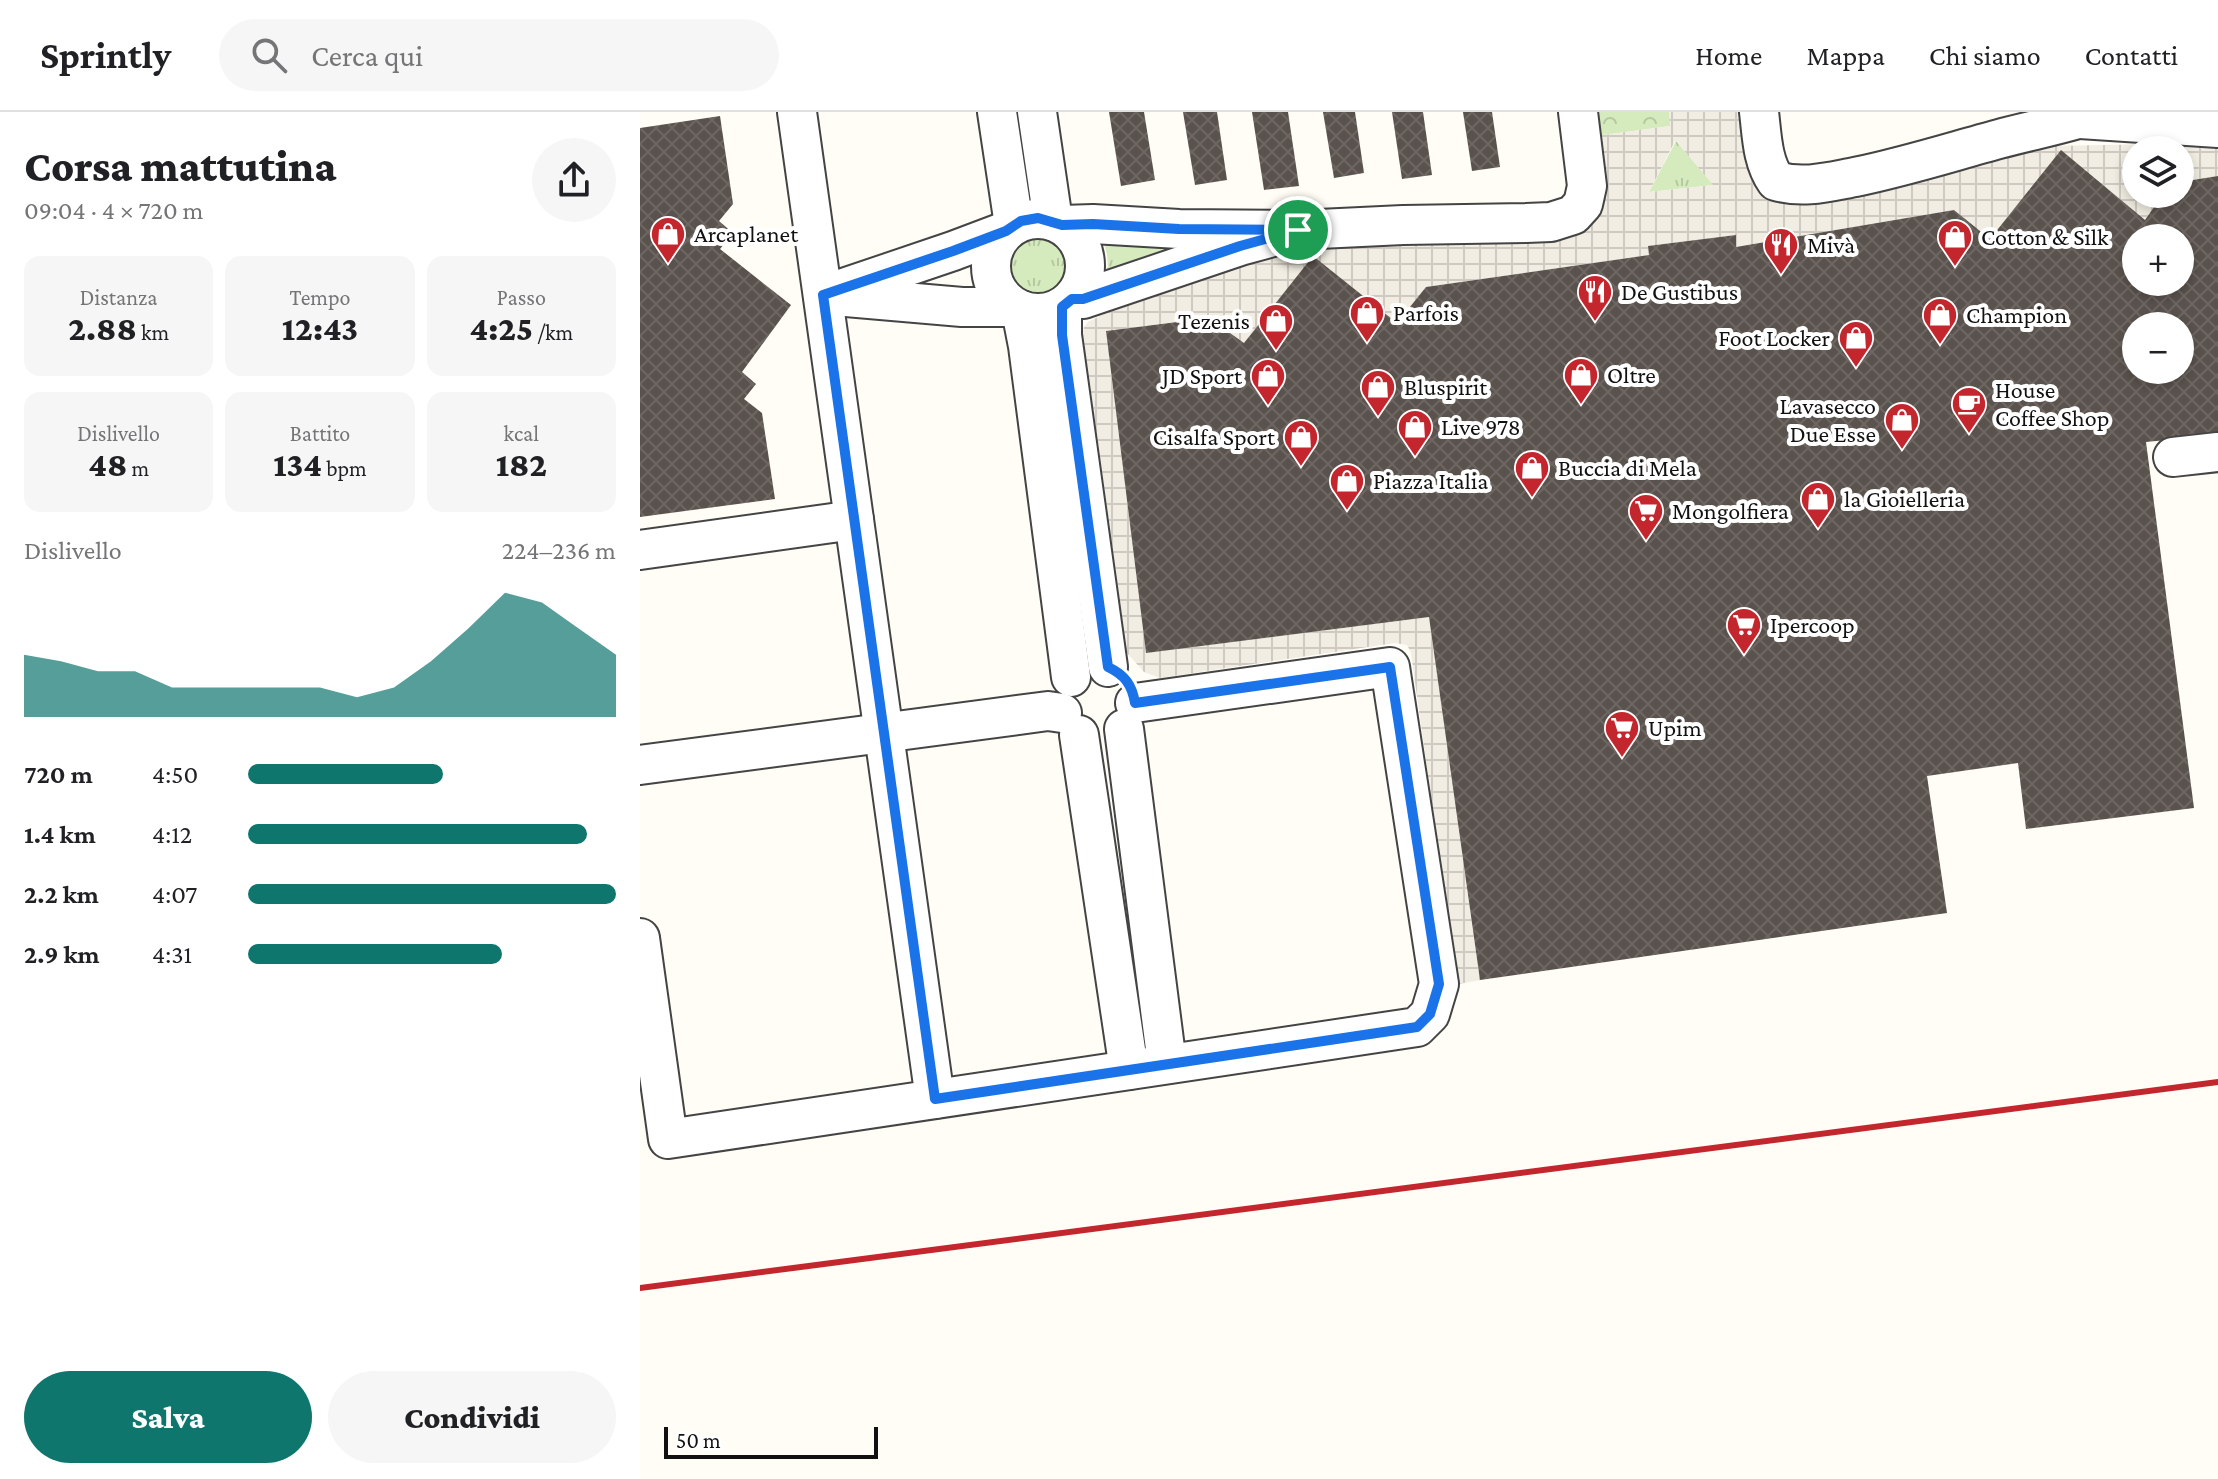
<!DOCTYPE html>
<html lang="it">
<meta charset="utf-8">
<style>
body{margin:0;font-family:"Crimson Pro",serif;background:#f6f6f6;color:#202124;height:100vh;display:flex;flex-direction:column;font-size:30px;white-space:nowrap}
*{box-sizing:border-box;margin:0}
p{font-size:26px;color:#757577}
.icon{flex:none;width:44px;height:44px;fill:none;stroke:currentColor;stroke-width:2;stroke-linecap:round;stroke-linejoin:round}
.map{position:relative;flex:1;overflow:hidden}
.drawer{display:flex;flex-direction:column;background:#fff;width:640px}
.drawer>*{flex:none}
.tools{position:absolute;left:1482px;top:24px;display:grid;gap:16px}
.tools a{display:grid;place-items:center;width:72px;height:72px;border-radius:50%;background:#fff;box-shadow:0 4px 12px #0003;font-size:40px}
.scale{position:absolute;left:24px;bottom:20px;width:214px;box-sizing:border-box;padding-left:8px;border:4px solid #111;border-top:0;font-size:22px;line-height:28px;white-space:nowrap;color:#111;-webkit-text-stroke:6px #fff;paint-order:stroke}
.pin{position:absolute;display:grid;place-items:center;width:68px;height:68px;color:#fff;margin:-34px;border:4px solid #fff;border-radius:50%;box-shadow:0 2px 8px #0007}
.round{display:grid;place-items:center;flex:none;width:84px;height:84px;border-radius:42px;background:#f6f6f6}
.head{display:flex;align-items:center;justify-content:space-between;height:136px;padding:0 24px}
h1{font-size:44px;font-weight:800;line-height:60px}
.stats{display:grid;grid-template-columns:repeat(3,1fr);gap:12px;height:136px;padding:8px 24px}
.stats div{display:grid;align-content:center;border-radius:16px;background:#f6f6f6;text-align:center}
.stats b{font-size:34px;font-weight:800}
.stats small{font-size:22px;font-weight:400}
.stats p{font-size:22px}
.chart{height:224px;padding:16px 24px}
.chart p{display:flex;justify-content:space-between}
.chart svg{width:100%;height:144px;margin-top:8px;fill:#0f766e;opacity:.7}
.action{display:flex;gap:16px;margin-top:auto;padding:16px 24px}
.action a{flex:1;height:92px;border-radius:48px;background:#0f766e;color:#fff;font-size:32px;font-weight:800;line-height:92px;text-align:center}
.action a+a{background:#f6f6f6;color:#202124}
ul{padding:0 24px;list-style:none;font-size:26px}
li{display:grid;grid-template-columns:128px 96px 1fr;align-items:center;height:60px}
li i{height:20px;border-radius:10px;background:#0f766e}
header{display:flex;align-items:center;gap:48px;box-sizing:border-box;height:112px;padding:0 40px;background:#fff;border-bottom:2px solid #e0e0e0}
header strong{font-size:38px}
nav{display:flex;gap:44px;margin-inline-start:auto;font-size:28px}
.search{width:560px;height:72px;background:#f6f6f6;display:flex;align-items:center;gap:20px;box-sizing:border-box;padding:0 28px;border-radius:44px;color:#757577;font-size:30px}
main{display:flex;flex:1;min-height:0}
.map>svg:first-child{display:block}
.grass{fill:url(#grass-tufts)}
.park{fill:url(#park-crowns)}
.plaza{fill:url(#plaza-grid);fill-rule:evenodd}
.building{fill:url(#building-cross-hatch);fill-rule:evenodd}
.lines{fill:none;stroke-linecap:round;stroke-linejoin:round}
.minor-casing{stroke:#444;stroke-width:42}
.minor{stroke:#fff;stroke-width:38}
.rail{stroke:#c4262e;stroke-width:6}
.route-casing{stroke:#fff;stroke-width:16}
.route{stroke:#1a73e8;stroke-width:10}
.labels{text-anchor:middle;stroke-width:8;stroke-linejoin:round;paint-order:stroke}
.poi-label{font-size:24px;fill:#111;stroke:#fff;text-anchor:start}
</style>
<header>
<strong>Sprintly</strong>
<div class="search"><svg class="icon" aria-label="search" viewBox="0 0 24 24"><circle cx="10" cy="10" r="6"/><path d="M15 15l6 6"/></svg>Cerca qui</div>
<nav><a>Home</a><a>Mappa</a><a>Chi siamo</a><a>Contatti</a></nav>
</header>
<main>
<section class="drawer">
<div class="head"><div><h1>Corsa mattutina</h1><p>09:04 · 4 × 720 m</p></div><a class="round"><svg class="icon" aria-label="share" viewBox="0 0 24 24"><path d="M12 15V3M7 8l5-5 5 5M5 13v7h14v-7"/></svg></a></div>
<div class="stats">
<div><p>Distanza</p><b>2.88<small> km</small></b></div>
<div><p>Tempo</p><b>12:43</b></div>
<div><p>Passo</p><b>4:25<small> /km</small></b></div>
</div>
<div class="stats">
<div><p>Dislivello</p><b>48<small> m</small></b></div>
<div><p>Battito</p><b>134<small> bpm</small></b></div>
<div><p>kcal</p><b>182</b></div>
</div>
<div class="chart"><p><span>Dislivello</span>224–236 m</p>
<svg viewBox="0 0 160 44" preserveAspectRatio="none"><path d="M0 44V25L10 27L20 30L30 30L40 35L50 35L60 35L70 35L80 35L90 38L100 35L110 27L120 17L130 6L140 9L150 17L160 25V44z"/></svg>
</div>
<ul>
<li><b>720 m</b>4:50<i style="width:53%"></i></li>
<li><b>1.4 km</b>4:12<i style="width:92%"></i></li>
<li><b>2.2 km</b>4:07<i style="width:100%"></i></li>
<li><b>2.9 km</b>4:31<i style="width:69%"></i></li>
</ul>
<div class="action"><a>Salva</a><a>Condividi</a></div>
</section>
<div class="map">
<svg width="1578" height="1367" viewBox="0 0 1578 1367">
<defs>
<pattern id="grass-tufts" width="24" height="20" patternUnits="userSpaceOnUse" patternTransform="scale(2)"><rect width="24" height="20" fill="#d5ebbd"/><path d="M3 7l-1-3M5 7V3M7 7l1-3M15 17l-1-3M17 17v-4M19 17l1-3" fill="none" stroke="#b6c8a1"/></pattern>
<pattern id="park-crowns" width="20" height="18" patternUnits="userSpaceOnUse" patternTransform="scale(2)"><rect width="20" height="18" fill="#d5ebbd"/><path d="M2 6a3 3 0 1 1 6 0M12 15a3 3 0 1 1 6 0" fill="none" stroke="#b6c8a1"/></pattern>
<pattern id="plaza-grid" width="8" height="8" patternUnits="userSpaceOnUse" patternTransform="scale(2)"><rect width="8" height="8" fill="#f1ede2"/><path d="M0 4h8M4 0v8" fill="none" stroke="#cecac1"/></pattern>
<pattern id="building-cross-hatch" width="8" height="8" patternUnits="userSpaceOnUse" patternTransform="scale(2)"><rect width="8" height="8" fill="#5a524d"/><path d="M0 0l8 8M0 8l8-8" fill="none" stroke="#6d6662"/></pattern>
</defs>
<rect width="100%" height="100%" fill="#fffdf5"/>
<g class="grass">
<polygon points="1036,29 1074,73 1009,80"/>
<circle cx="398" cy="154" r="33"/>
<path d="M459,122l128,4 -120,37c2,-16 0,-27 -8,-41z"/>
</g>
<polygon class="park" points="953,0 1029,0 1031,14 956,24"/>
<path class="plaza" d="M1029,0h78l10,60 293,-26 108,-2 60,4v28l-38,6v-32h-44v44h27l-18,26 -76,7 -79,12 -36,-29 -218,37v-12l-88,11 1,9 -223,32 -29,36 -74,7 -79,13 -35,-25 -103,13 40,321 283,-35 51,363 -21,4 -3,-5 -45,-326 -4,-8 -12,-2 -235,35 -16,-6 -17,-19 -44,-319 1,-7 4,-5 16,-8 69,-26 120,-38 19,-3 256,-15 28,-96 74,-10zM1035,29h1l37,44 -64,7z"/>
<g class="building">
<polygon points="469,0 504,0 515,68 481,74"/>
<polygon points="543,0 577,0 587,68 555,73"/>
<polygon points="612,0 648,0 659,74 624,78"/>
<polygon points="683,0 715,0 724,61 694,66"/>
<polygon points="752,0 783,0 792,63 762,67"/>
<polygon points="823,0 852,0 860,55 832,59"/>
<polygon points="80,4 93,92 79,109 93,121 80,137 151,193 102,260 116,272 104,287 122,301 135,387 0,405 0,16"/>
<path d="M1421,38l84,70 18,-26h17v-12l38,-6v259l-72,7 48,366 -168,21 -8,-66 -91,13 20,137 -467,67 -51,-363 -283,36 -40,-322 103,-13 35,25 69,-87 84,67 29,-36 223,-32 -1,-9 88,-11v12l218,-37 36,29zM1496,126h44v44h-44zM1496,214h44v44h-44z"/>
</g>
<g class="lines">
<defs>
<g id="minor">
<polyline points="157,0 295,987"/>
<polyline points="357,0 374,113"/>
<polyline points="397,0 413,109"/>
<path d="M1119,0c3,24 3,49 17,69 27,8 52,1 79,-4 49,-10 96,-25 144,-38 33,-9 68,-15 101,-27"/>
<polyline points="1440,7 1578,16"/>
<circle cx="398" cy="154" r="47"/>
<polyline points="422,113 453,112 539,117 658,118 600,134 443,187 432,187"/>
<polyline points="658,118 763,113 886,111 911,110 933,103 943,92 947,74 938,0"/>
<polyline points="366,119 313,139 183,183 322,195 374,195"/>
<polyline points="422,195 422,223 468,555"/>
<polyline points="381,198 388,234 431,565"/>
<polyline points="1533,345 1578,340"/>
<polyline points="0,438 214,408"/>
<polyline points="484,617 527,952"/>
<polyline points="439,623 489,958"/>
<polyline points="0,653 408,599 422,601"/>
<polyline points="0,826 28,1027 777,915 790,902 799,872 750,555 495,591"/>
</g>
</defs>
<use href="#minor" class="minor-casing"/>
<use href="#minor" class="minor"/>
<polyline class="rail" points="0,1176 1578,970"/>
</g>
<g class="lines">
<defs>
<path id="route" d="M398,106l24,7 31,-1 86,5 119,1 -58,16 -157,53h-11l-10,8v28l46,332c17,8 24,18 27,36l255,-36 49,317 -9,30 -13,13 -482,72 -112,-804 130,-44 53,-20 15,-10z"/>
</defs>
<use href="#route" class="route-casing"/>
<use href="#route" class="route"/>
</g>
<defs>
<symbol id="shop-pin" viewBox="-11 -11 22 30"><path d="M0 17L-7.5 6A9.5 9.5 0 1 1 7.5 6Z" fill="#c4262e" stroke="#fff"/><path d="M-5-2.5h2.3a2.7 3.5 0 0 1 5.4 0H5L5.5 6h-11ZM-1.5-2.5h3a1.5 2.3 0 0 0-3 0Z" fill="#fff"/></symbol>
<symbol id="restaurant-pin" viewBox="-11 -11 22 30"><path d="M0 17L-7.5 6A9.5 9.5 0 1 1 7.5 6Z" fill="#c4262e" stroke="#fff"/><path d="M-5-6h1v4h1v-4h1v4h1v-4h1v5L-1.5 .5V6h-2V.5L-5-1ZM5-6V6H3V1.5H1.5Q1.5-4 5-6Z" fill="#fff"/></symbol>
<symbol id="cafe-pin" viewBox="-11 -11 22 30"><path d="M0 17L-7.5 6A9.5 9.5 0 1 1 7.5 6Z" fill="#c4262e" stroke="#fff"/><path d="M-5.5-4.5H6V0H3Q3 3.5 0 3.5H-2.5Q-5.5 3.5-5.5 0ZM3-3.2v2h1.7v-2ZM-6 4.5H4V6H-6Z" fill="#fff"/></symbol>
<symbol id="supermarket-pin" viewBox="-11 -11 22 30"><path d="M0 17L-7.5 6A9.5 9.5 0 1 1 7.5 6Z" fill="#c4262e" stroke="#fff"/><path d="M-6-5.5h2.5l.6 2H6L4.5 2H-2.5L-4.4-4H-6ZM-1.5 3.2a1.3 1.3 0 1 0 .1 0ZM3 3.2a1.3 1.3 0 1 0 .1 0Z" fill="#fff"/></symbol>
</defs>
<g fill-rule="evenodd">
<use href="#shop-pin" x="8" y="102" width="40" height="54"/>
<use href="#shop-pin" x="1295" y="105" width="40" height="54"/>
<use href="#restaurant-pin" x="1121" y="113" width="40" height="54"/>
<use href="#restaurant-pin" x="935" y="160" width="40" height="54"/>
<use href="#shop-pin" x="707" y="181" width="40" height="54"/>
<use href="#shop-pin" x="1280" y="183" width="40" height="54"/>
<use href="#shop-pin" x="616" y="189" width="40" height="54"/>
<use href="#shop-pin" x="1196" y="206" width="40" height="54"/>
<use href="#shop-pin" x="921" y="243" width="40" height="54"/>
<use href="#shop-pin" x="608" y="244" width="40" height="54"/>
<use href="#shop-pin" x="718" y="255" width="40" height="54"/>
<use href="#cafe-pin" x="1309" y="272" width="40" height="54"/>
<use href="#shop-pin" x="1242" y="288" width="40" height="54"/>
<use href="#shop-pin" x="755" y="295" width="40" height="54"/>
<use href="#shop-pin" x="641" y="305" width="40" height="54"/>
<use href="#shop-pin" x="872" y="336" width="40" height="54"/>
<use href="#shop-pin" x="687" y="349" width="40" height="54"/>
<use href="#shop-pin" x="1158" y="367" width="40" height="54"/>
<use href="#supermarket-pin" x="986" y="379" width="40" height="54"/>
<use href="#supermarket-pin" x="1084" y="493" width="40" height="54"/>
<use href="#supermarket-pin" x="962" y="596" width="40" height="54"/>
</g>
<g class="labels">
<g class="poi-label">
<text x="54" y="130">Arcaplanet</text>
<text x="1341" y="133">Cotton &amp; Silk</text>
<text x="1167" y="141">Mivà</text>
<text x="981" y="188">De Gustibus</text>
<text x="753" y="209">Parfois</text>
<text x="1326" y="211">Champion</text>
<text x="610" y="217" text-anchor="end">Tezenis</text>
<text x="1190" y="234" text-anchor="end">Foot Locker</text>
<text x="967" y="271">Oltre</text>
<text x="602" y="272" text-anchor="end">JD Sport</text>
<text x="764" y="283">Bluspirit</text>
<text x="1355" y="286">House<tspan x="1355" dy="28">Coffee Shop</tspan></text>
<text x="1236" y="302" text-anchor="end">Lavasecco<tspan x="1236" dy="28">Due Esse</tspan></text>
<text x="801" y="323">Live 978</text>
<text x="635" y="333" text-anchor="end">Cisalfa Sport</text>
<text x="918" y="364">Buccia di Mela</text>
<text x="733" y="377">Piazza Italia</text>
<text x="1204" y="395">la Gioielleria</text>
<text x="1032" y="407">Mongolfiera</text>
<text x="1130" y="521">Ipercoop</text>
<text x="1008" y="624">Upim</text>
</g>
</g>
</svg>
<div class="tools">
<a><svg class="icon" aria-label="layers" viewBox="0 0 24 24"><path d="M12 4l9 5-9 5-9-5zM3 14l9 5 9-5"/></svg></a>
<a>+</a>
<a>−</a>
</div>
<div class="scale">50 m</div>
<div class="pin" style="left:658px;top:118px;background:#1e9e55"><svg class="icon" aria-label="arrive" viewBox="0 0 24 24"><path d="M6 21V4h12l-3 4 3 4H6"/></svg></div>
</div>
</main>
